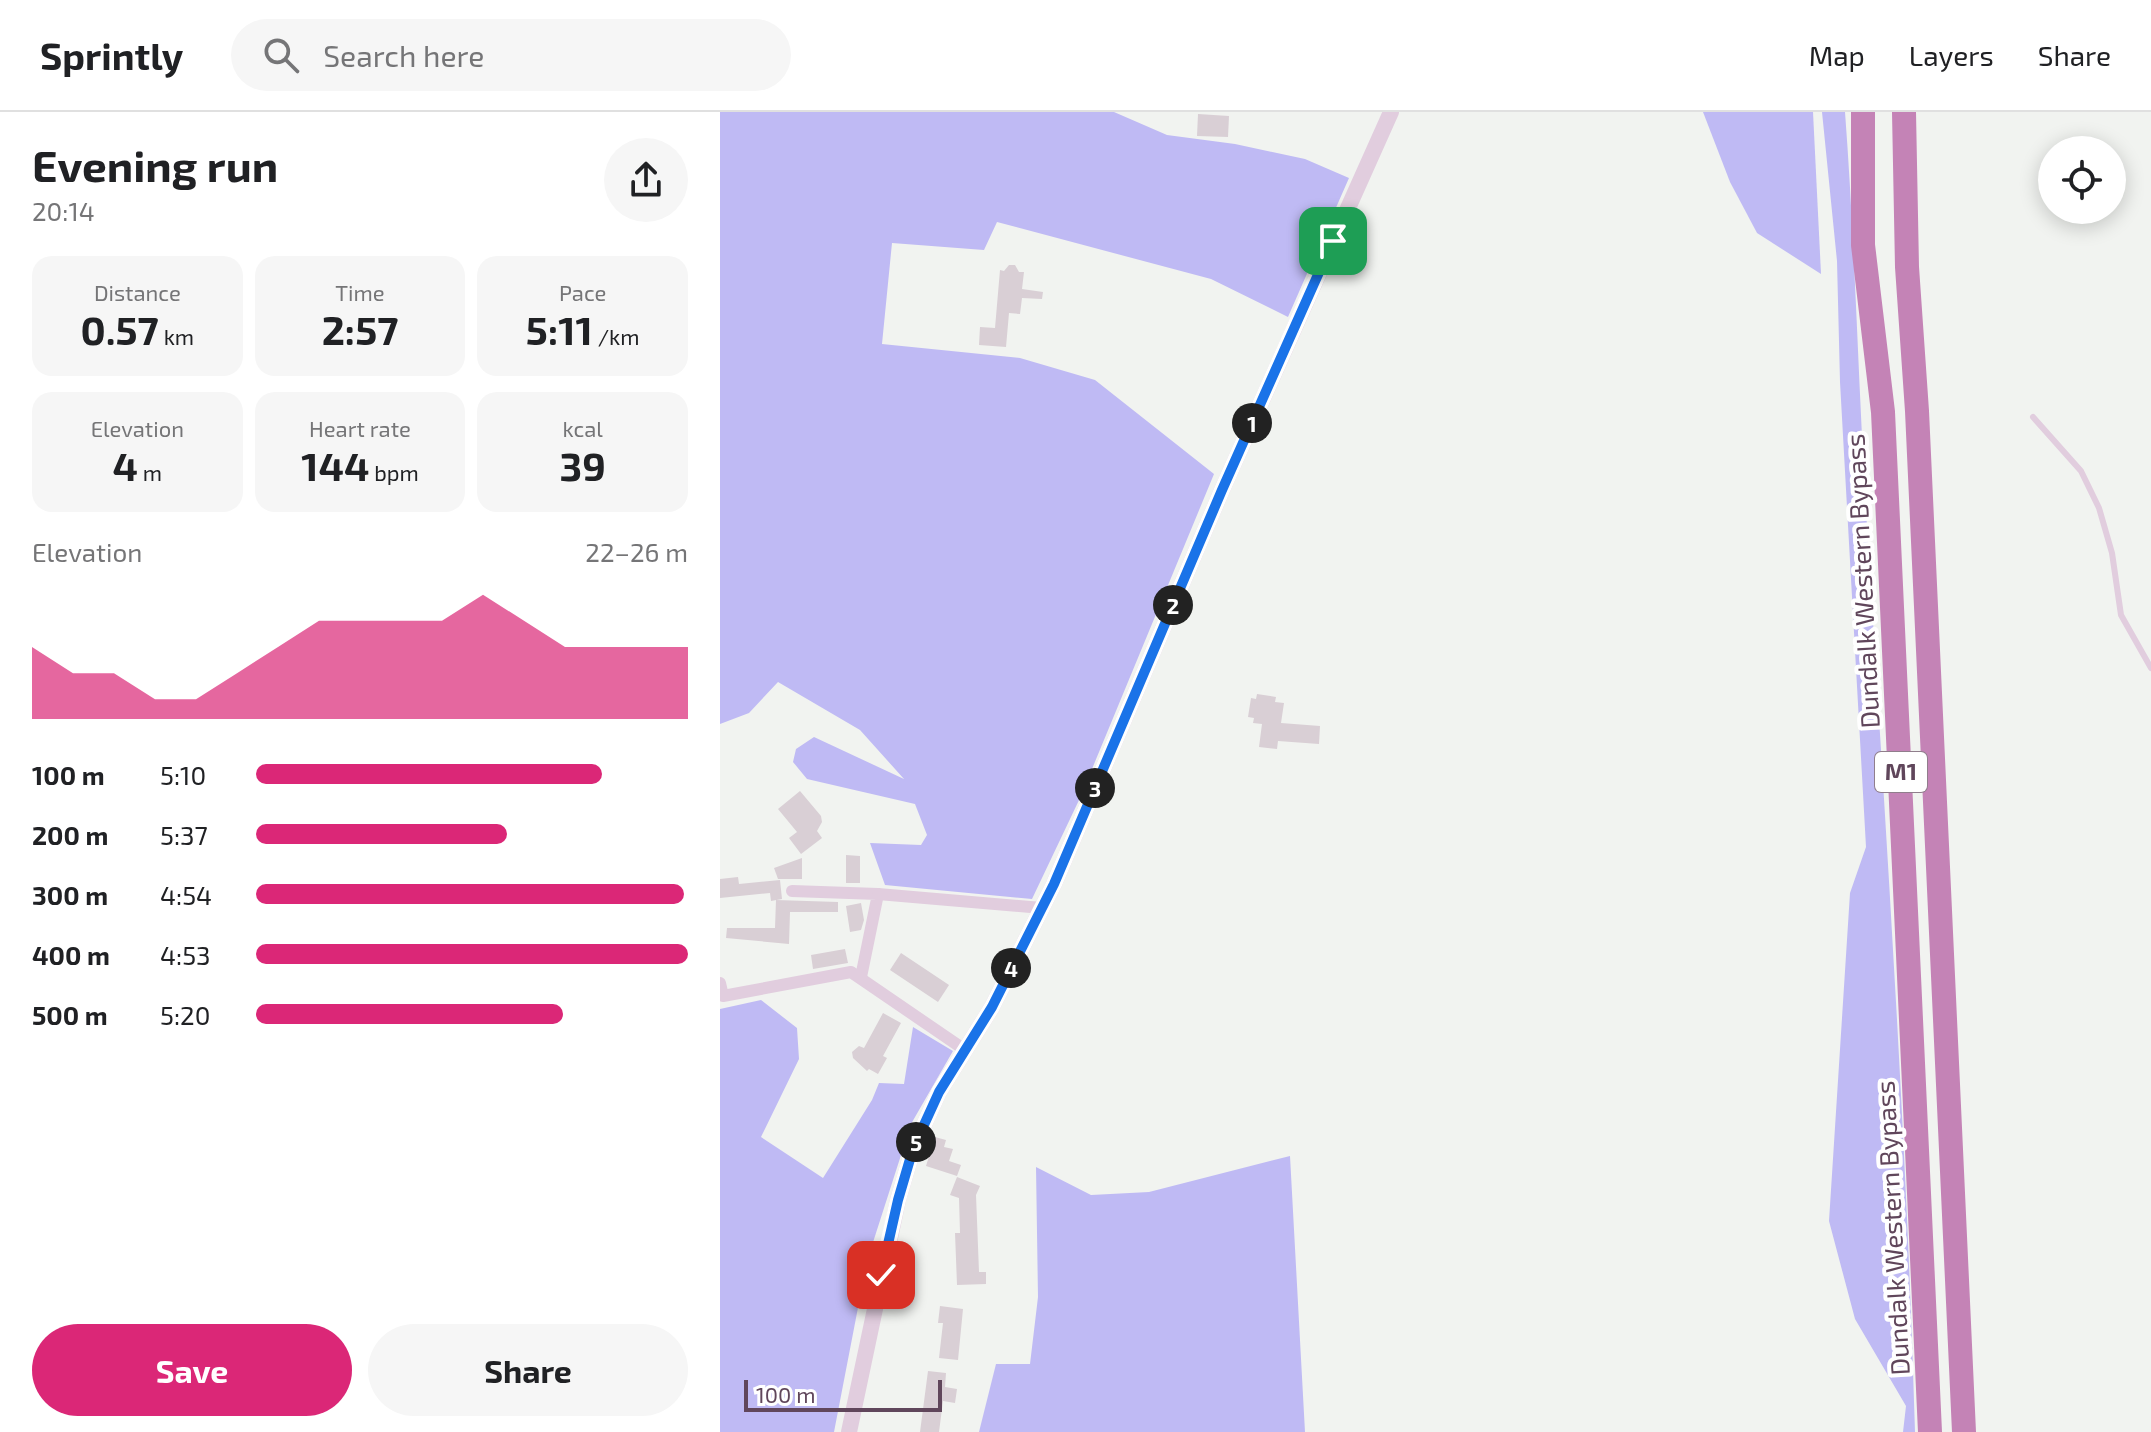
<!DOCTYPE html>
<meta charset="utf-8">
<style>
body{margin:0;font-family:"Exo 2",sans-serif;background:#f6f6f6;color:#202124;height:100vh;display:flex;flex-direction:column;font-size:30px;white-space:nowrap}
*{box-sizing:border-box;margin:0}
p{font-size:26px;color:#757577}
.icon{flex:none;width:44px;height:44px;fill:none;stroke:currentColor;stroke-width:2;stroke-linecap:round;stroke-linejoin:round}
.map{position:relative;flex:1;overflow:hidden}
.side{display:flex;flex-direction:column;background:#fff;width:720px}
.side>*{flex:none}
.tools{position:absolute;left:1318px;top:24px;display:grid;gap:16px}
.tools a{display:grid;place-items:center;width:88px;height:88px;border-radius:50%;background:#fff;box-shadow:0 4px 20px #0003;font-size:40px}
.scale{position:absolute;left:24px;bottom:20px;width:198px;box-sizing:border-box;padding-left:8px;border:4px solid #60465b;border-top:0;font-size:22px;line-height:28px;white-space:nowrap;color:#60465b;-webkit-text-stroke:6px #fff;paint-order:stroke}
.pin{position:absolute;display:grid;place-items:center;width:68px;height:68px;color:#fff;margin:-34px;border-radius:16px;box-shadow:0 4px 12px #0006}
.km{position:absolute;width:40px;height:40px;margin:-20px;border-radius:50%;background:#222;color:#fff;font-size:22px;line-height:40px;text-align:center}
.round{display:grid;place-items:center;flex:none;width:84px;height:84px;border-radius:42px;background:#f6f6f6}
.overview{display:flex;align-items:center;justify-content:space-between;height:136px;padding:0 32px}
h1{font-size:44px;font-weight:700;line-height:60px}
.stats{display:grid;grid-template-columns:repeat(3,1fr);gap:12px;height:136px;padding:8px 32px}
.stats div{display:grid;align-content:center;border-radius:20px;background:#f6f6f6;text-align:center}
.stats b{font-size:40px;font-weight:700}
.stats small{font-size:22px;font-weight:400}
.stats p{font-size:22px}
.chart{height:224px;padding:16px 32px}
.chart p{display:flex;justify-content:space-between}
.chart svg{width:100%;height:144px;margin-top:8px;fill:#db2777;opacity:.7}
.primary-button{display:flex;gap:16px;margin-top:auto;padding:16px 32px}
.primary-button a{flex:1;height:92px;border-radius:48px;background:#db2777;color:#fff;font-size:32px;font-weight:700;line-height:92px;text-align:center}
.primary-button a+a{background:#f6f6f6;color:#202124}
ul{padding:0 32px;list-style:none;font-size:26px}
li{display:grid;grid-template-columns:128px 96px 1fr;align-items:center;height:60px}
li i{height:20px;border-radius:10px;background:#db2777}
header{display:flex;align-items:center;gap:48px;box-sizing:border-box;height:112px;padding:0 40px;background:#fff;border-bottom:2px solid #e0e0e0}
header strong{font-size:38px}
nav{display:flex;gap:44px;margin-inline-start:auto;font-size:28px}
.search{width:560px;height:72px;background:#f6f6f6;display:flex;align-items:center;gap:20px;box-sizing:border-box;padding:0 28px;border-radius:44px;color:#757577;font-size:30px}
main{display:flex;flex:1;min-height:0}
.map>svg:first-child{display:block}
.green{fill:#bfbaf4}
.building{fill:#d9cfd5}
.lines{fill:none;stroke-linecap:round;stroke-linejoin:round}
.service{stroke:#e1cdde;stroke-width:6}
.minor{stroke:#e1cdde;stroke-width:12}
.tertiary{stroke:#e1cdde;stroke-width:16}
.motorway{stroke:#c483b6;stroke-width:24}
.route-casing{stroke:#fff;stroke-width:16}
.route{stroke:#1a73e8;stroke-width:10}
.labels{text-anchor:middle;stroke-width:8;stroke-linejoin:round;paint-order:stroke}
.shield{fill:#fff;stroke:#907e8c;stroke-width:2}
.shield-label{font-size:24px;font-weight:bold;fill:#60465b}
.street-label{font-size:26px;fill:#60465b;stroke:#fff}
</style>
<header>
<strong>Sprintly</strong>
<div class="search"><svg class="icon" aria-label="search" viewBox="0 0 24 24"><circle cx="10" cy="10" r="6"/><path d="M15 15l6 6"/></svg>Search here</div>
<nav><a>Map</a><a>Layers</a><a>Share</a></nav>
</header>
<main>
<section class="side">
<div class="overview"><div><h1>Evening run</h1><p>20:14</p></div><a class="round"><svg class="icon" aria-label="share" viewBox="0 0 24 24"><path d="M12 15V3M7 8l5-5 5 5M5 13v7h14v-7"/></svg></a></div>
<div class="stats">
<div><p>Distance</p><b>0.57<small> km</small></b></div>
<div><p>Time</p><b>2:57</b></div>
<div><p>Pace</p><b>5:11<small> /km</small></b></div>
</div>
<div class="stats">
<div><p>Elevation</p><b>4<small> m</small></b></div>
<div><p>Heart rate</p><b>144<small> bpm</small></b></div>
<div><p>kcal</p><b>39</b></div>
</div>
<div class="chart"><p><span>Elevation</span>22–26 m</p>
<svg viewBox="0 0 160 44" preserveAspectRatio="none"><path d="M0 44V22L10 30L20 30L30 38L40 38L50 30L60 22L70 14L80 14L90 14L100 14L110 6L120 14L130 22L140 22L150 22L160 22V44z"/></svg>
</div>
<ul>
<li><b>100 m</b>5:10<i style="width:80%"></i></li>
<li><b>200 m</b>5:37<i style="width:58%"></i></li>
<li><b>300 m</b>4:54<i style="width:99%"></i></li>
<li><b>400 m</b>4:53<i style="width:100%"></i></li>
<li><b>500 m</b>5:20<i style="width:71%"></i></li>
</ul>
<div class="primary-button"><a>Save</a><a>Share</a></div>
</section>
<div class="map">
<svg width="1431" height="1320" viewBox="0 0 1431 1320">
<rect width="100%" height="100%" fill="#f1f3f0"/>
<g class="green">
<polygon points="0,0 394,0 447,23 515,32 585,47 629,66 568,205 491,167 277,110 264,138 172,131 162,232 300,246 375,268 494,362 360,686 312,787 165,773 150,731 201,733 207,723 195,692 87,667 73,650 76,637 94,625 184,667 140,618 58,570 29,601 0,612"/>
<polygon points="983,0 1093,0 1101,162 1037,121 1010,70"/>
<path d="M1102,0h23c10,133 13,265 21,398 19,307 40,614 49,922h-12l3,-26 -51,-87 -26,-98 21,-328 16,-46 -26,-465 -3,-121z"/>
<polygon points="41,888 77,916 79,947 41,1025 103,1066 152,988 159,971 184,972 193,915 233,939 191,1012 147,1149 114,1320 0,1320 0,897"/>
<polygon points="570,1044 585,1320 259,1320 276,1252 310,1252 318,1185 316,1055 371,1083 429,1080"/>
</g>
<g class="building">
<polygon points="478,2 509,4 508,25 477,24"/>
<polygon points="289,153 295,153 299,160 304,160 302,177 323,180 322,187 302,186 300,202 289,201 286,235 259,233 260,215 275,216 280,158 284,159"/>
<polygon points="537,582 556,585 555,590 564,591 561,611 600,614 599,632 558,629 557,637 539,635 542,612 533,611 534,606 528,605 531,586 536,587"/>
<polygon points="80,679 101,704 102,710 97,719 102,726 81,742 69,726 77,720 58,697"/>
<polygon points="126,743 140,744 140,771 126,771"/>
<polygon points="82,746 82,767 58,767 54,756"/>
<polygon points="18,765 19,772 60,768 62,787 51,789 50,781 0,786 0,767"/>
<polygon points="56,788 118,790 118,800 70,800 69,832 6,826 7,816 55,816"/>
<polygon points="141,791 144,808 141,818 130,820 126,794"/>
<polygon points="125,837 128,851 93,857 91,843"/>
<polygon points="181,841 229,873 218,890 170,858"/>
<polygon points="163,901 181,911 163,944 167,946 158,962 149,957 147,959 133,946 132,940 139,934 144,936"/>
<polygon points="215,1025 226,1028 224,1035 233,1037 229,1049 241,1053 237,1064 206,1054"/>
<polygon points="237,1065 260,1074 256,1083 259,1160 266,1160 266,1172 237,1173 235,1121 240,1121 239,1086 230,1083"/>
<polygon points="220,1194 243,1197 238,1248 219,1246 223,1211 218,1211"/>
<polygon points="208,1259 226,1261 225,1275 237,1277 235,1291 223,1289 219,1320 200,1320"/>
</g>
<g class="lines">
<polyline class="service" points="1313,305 1361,359 1379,396 1392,441 1401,503 1431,556"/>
<g class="minor">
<polyline points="72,779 158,782 141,865"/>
<polyline points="158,782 322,796"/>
<polyline points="0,871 3,884 131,860 245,938"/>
</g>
<polyline class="tertiary" points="129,1320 178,1088 193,1037 219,980 272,895 334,772 502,378 671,0"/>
<g class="motorway">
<polyline points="1143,0 1143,133 1163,300 1210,1320"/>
<polyline points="1184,0 1187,155 1197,299 1244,1320"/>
</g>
</g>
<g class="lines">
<defs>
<polyline id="route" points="161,1163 178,1088 193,1037 219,980 272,895 334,772 502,378 613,129"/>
</defs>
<use href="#route" class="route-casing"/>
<use href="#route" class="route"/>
</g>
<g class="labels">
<rect class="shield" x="1155" y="640" width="52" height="40" rx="6"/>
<g class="shield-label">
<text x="1181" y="668">M1</text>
</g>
<g class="street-label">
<text transform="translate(1143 469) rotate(-93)" y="9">Dundalk Western Bypass</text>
<text transform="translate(1173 1116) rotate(-93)" y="9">Dundalk Western Bypass</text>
</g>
</g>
</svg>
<div class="tools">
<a><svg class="icon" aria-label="locate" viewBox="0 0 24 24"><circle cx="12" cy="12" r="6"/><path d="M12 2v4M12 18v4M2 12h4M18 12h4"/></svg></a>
</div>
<div class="scale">100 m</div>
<div class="pin" style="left:613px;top:129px;background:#1e9e55"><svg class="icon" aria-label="arrive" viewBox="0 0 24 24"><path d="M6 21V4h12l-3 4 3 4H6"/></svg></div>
<div class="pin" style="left:161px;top:1163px;background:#d93025"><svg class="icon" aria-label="check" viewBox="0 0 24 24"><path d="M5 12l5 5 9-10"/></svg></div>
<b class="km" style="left:532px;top:311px">1</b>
<b class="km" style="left:453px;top:493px">2</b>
<b class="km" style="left:375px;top:676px">3</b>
<b class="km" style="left:291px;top:856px">4</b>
<b class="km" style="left:196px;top:1030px">5</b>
</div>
</main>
